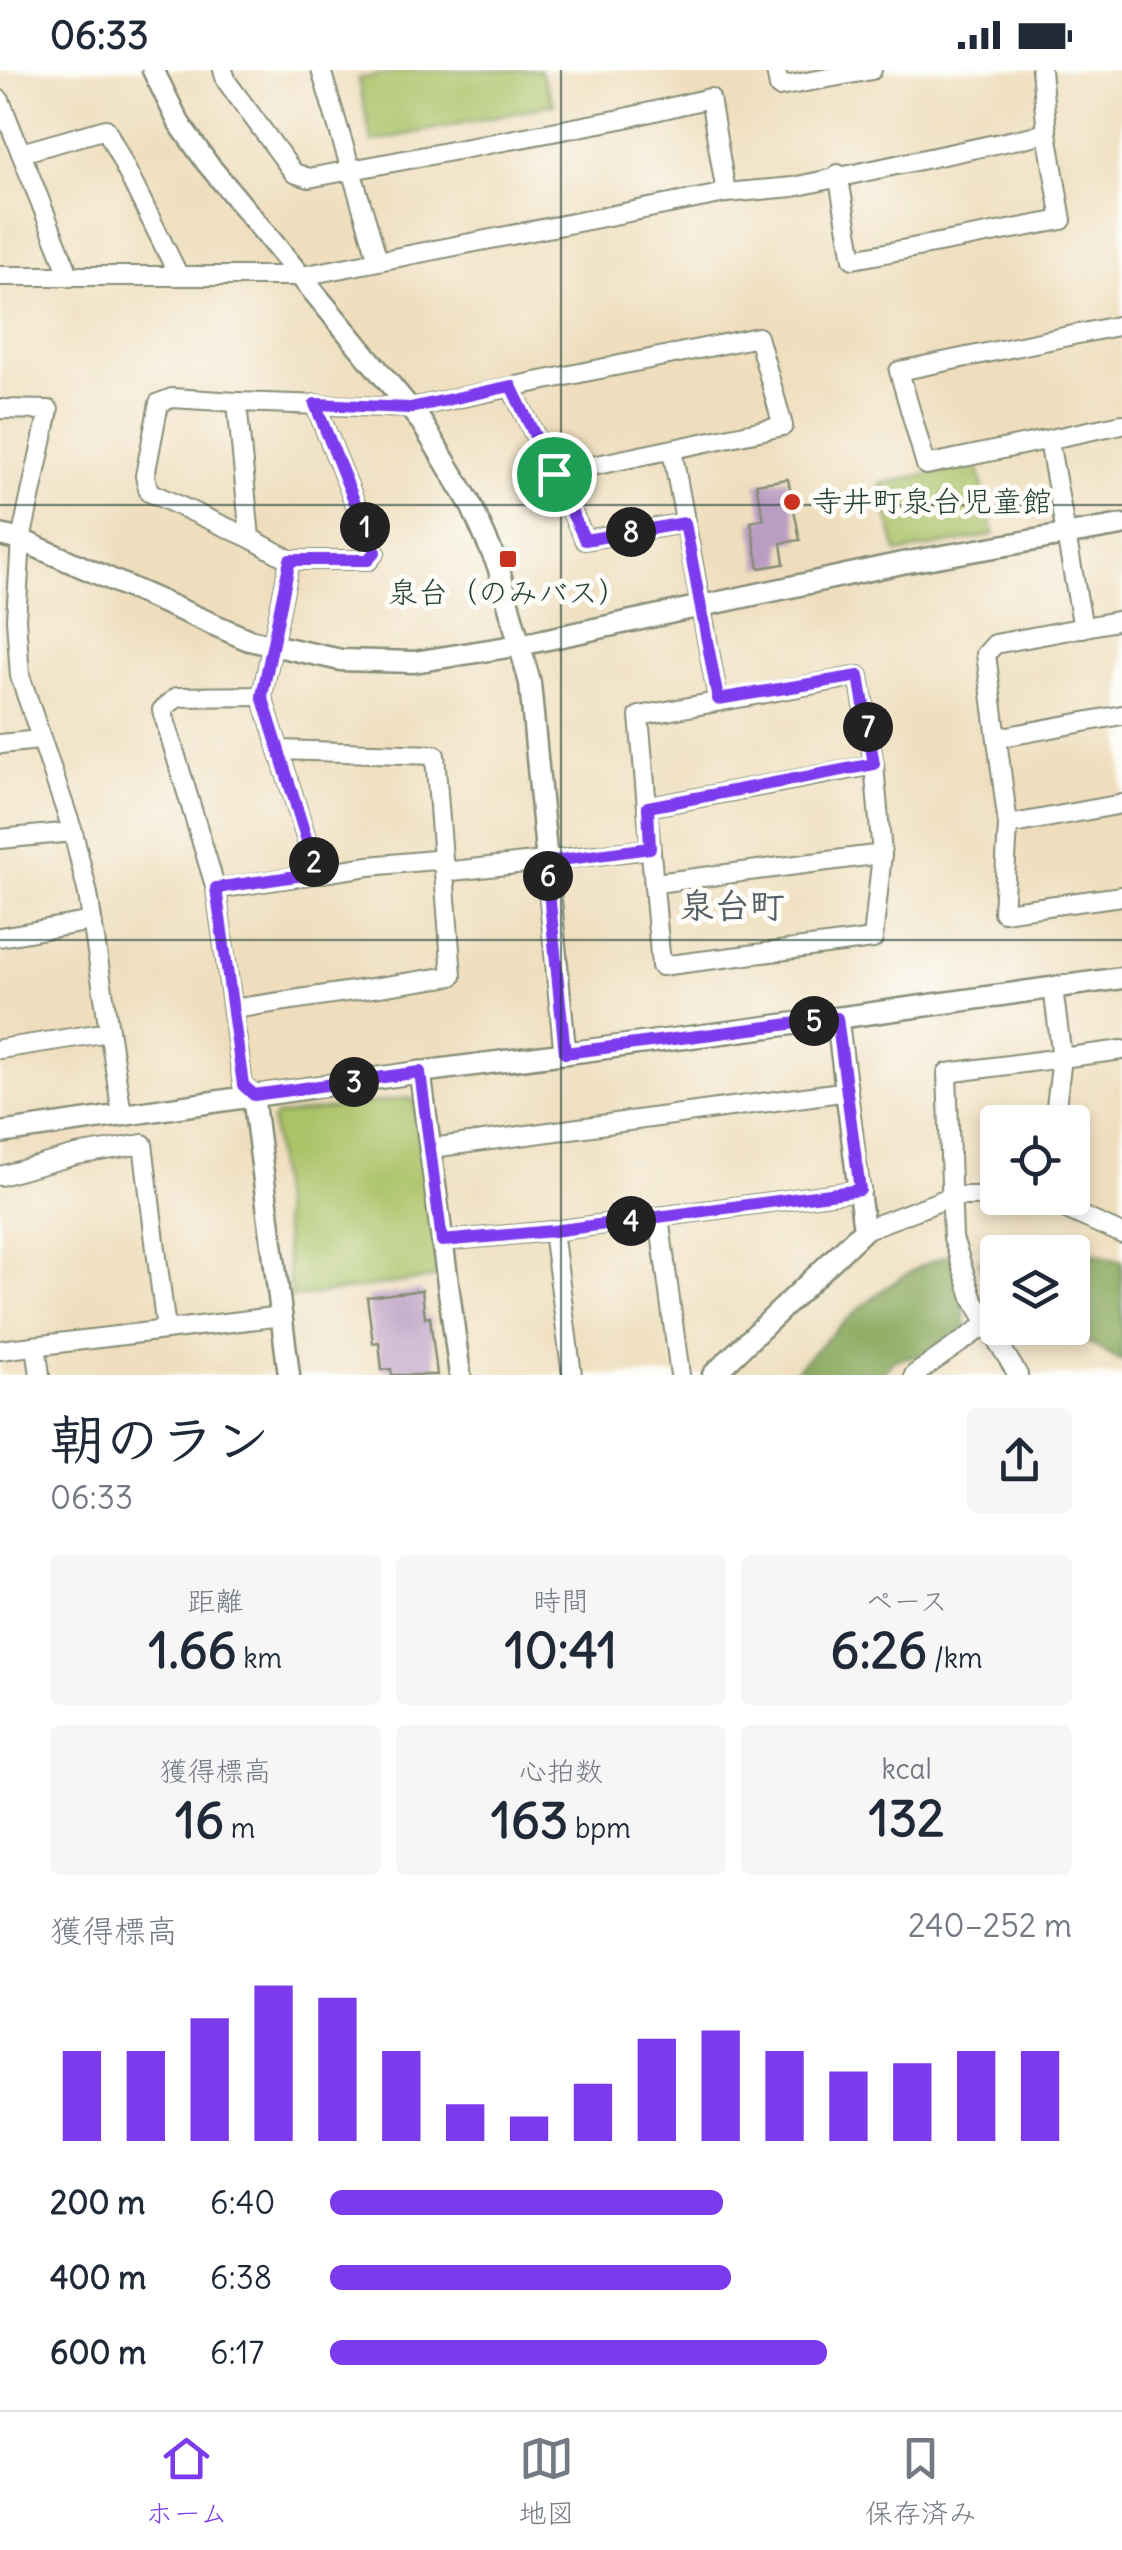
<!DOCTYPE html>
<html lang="ja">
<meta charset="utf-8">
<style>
body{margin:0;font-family:Delius,"Klee One",sans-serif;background:#f6f6f7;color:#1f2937;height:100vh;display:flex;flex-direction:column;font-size:38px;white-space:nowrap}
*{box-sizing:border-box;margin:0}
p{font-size:32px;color:#747a83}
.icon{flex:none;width:55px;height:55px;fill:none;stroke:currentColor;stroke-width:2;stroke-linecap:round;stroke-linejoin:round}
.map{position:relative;height:1305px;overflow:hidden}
.drawer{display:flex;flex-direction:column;background:#fff;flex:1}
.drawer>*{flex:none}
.fabs{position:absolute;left:980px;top:1035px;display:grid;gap:20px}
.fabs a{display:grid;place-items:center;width:110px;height:110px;border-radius:10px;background:#fff;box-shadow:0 5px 15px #0003;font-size:50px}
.pin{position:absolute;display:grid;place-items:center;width:85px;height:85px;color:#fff;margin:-42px;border:5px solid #fff;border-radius:50%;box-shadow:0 2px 10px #0007}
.km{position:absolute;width:50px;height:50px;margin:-25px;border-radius:50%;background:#222;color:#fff;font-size:28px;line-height:50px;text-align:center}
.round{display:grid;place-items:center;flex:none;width:105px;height:105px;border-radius:10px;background:#f6f6f7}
.headline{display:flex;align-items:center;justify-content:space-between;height:170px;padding:0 50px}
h1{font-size:55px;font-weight:700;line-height:75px}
.figures{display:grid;grid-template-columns:repeat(3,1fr);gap:15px;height:170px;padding:10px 50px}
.figures div{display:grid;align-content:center;border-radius:10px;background:#f6f6f7;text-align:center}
.figures b{font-size:50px;font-weight:700}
.figures small{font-size:28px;font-weight:400}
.figures p{font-size:28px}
.chart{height:280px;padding:20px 50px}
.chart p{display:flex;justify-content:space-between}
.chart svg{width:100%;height:180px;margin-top:10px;stroke:#7c3aed;stroke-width:6}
ul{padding:0 50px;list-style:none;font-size:32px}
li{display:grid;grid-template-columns:160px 120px 1fr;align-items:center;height:75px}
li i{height:25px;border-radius:12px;background:#7c3aed}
.status{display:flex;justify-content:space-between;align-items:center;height:70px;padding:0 50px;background:#fff;direction:ltr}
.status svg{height:28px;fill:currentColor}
.tab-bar{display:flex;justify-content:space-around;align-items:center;height:140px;border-top:2px solid #e0e1e3;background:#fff;font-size:28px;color:#747a83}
.tab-bar a{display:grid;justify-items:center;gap:5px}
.tab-bar .on{color:#7c3aed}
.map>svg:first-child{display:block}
.green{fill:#abc268;stroke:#65804e;stroke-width:2.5}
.forest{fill:#88a85c;stroke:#547248;stroke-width:2.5}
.building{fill:#ba9dc2}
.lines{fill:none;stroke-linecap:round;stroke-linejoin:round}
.minor-casing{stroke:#878e78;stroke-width:22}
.tertiary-casing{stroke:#878e78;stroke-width:25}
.minor{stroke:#fff;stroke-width:18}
.tertiary{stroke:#fff;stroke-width:20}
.route-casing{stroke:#fff;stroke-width:20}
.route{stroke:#7c3aed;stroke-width:12}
.grid{fill:none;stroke:#1f3d34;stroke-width:2.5;stroke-opacity:0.55}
.poi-dot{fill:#c8321e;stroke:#fdfcf7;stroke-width:4}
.labels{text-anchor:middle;stroke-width:10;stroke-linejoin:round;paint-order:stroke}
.poi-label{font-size:30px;fill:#1f3d34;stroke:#fdfcf7;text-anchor:start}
.quarter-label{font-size:35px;font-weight:bold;fill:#555f66;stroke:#fdfcf7}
</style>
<div class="status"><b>06:33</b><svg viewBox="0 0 49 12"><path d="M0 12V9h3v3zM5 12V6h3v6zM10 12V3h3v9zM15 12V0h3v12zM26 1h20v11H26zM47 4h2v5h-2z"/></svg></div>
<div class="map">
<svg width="1122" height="1305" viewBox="0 0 1122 1305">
<rect width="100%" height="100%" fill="#fdfcf7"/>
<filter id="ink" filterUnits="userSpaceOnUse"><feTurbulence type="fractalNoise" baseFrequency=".01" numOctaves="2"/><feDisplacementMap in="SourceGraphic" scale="20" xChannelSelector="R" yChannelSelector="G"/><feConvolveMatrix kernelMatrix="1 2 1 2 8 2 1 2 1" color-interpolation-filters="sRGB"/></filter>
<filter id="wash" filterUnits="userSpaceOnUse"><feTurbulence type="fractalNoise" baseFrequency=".0048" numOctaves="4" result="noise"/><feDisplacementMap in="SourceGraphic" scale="40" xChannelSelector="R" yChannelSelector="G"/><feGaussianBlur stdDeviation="2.25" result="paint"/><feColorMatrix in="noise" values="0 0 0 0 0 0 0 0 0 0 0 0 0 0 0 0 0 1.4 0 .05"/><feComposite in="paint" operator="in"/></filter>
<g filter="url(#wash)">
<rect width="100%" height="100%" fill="#efdebd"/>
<g class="green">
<polygon points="409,0 540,0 554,34 372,72 358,9"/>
<polygon points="977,394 994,465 897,483 880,414"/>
<polygon points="408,1028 415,1031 439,1207 291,1228 272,1051 275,1046"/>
</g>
<g class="forest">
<polygon points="1036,1169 1122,1191 1122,1291 1082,1269 1071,1258 1072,1182 1001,1182"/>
<path d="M955,1183l11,74 -42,27 -30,6 -13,15h-90c44,-46 102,-105 164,-122z"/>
<polygon points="997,1184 997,1236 990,1238 979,1191"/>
</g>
<g id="blocks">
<g class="building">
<polygon points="788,409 800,470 781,473 784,494 759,498 751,452 764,449 756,414"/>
<polygon points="422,1220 425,1248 430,1247 437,1305 392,1305 391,1299 382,1300 379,1272 373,1273 367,1227"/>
</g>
</g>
</g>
<g filter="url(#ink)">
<use href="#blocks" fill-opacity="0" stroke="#878e78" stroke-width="2.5"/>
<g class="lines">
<defs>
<g id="minor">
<polyline points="223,0 227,12 294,103 309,108 621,49 710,28 726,123"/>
<polyline points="321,0 378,190"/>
<polyline points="776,0 779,17 872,0"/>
<polyline points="0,30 70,207"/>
<polyline points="21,83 106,59 179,206"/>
<polyline points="838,104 853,189 1062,150 1047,63"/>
<polyline points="0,206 302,206 726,123 793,117 1047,63 1041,0"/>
<polyline points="1122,255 899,301 926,395 1122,354"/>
<polyline points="237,332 172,328 159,333 145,406 149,422 250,468"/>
<polyline points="0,339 49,340 21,470 16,549 20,606 73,762 88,824 122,1044"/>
<polyline points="1049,371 1083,558"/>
<polyline points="672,380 718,629"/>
<polyline points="554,404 585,470 685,453"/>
<polyline points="290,490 369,490 375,482 315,334"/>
<polyline points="1122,550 995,574 986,584 1008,755 1003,842 1122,826"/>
<polygon points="859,606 874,695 882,784 873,869 661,896 639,646"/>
<polyline points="997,668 1122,645"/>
<polyline points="0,674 40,670"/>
<polyline points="648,737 874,695"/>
<polyline points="1008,755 1122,734"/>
<polyline points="0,769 73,762"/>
<polyline points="317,803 262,626 290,490 250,468 237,332 410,338 511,317 554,404 783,356 758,267 511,317"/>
<polyline points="656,813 882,784"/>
<polyline points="216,819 162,640 177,627 262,626"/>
<polyline points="0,867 92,851"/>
<polyline points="1053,918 1062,988 1054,1052"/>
<polyline points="233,939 452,906 435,685 280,680"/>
<polyline points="0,979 109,962"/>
<polyline points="253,1025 243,1015 216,819 369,796 434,790 453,801 650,779"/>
<polyline points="432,1078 848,1021"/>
<polyline points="0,1106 76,1085 143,1074 166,1260"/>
<polyline points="1015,1128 1046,1130 1122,1164"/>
<polyline points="659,1147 680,1305"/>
<polyline points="864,1160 953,1126 998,1126"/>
<polyline points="553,1161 572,1305"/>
<polyline points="442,1171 553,1161 861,1120"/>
<polyline points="987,1254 972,1227 953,1168 947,1003 1122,980"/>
<polyline points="36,1276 40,1305"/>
<polyline points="0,1280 282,1246"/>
<polyline points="914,1305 987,1254 1018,1305"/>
</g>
<g id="tertiary">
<polyline points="153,0 179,53 207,93 422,353 470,433 498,496 530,613 565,983"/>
<polyline points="0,465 21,470 249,570 341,590 414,592 520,575 902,493 1122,455"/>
<polyline points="420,1002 460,1305"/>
<polyline points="253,1025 289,1305"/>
<polyline points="0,1063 420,1002 837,948 1122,908"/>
<polyline points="713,1305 864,1160 837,948"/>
</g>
</defs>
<use href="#minor" class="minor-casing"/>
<use href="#tertiary" class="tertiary-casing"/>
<use href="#minor" class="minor"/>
<use href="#tertiary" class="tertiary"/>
</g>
</g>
<g class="lines" filter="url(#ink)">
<defs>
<polygon id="route" points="511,316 585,470 685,453 718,629 859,606 874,694 648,737 650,778 546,792 565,983 837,948 860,1120 553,1161 442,1171 420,1002 254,1025 243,1015 216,818 317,803 262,626 290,490 368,490 375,482 315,334 410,338"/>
</defs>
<use href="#route" class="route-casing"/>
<use href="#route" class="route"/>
</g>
<path class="grid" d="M561,0v1305M0,435h1122M0,870h1122"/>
<g class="poi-dot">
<circle cx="792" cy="432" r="10"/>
<rect x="498" y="479" width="20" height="20" rx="5"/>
</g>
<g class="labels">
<g class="poi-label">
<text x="812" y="442">寺井町泉台児童館</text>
<text x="508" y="533" text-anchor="middle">泉台（のみバス）</text>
</g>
<g class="quarter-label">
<text x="732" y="848">泉台町</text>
</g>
</g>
</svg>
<div class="fabs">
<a><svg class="icon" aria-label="locate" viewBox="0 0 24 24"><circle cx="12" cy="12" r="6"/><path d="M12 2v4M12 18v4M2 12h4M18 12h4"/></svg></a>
<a><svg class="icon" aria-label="layers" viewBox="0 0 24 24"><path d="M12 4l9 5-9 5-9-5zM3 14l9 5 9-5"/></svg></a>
</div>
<div class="pin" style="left:554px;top:404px;background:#1e9e55"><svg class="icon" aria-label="arrive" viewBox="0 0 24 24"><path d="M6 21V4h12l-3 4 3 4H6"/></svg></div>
<b class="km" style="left:365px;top:457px">1</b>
<b class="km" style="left:314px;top:792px">2</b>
<b class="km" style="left:354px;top:1012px">3</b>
<b class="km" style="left:631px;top:1151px">4</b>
<b class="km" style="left:814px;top:951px">5</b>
<b class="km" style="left:548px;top:806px">6</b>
<b class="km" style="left:868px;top:657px">7</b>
<b class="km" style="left:631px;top:462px">8</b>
</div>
<section class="drawer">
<div class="headline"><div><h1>朝のラン</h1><p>06:33</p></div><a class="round"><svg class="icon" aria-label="share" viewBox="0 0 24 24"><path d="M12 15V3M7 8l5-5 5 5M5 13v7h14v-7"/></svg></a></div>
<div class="figures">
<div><p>距離</p><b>1.66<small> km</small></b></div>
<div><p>時間</p><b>10:41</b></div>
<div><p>ペース</p><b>6:26<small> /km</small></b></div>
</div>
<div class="figures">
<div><p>獲得標高</p><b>16<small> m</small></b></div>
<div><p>心拍数</p><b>163<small> bpm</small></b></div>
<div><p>kcal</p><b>132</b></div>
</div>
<div class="chart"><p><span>獲得標高</span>240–252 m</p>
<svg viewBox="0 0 160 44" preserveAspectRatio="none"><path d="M5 44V22M15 44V22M25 44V14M35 44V6M45 44V9M55 44V22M65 44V35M75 44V38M85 44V30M95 44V19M105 44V17M115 44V22M125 44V27M135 44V25M145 44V22M155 44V22"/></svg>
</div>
<ul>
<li><b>200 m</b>6:40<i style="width:53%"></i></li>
<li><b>400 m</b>6:38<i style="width:54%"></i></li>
<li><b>600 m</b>6:17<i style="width:67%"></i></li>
</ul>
</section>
<nav class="tab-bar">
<a class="on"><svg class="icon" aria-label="home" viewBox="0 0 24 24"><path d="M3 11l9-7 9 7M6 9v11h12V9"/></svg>ホーム</a>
<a><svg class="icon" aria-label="map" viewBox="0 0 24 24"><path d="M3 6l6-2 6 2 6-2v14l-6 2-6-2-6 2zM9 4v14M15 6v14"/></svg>地図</a>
<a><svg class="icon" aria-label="saved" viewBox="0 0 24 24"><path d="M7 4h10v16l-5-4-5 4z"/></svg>保存済み</a>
</nav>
